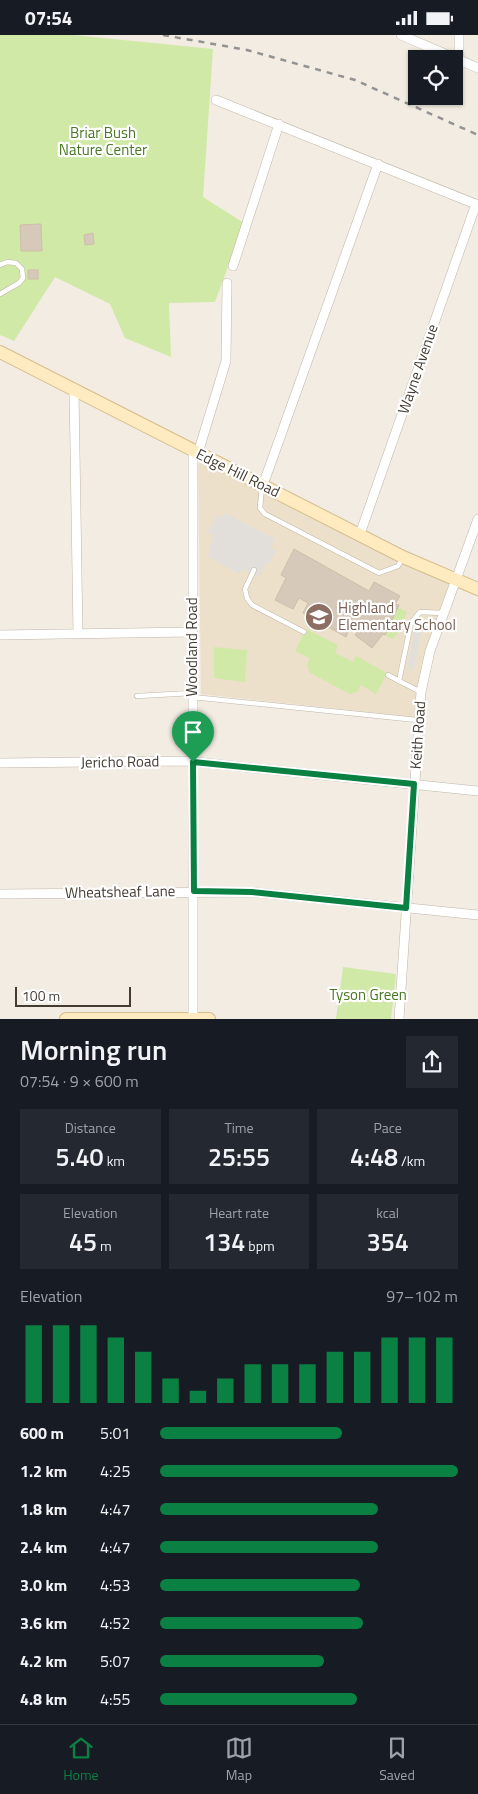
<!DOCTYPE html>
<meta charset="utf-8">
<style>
body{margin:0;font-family:"Titillium Web",sans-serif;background:#242831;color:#f1f3f6;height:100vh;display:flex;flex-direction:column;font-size:19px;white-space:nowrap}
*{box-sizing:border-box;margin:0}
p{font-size:16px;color:#9ea1a6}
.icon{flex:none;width:28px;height:28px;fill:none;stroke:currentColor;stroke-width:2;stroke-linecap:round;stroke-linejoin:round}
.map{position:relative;height:984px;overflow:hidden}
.drawer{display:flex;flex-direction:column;background:#171b24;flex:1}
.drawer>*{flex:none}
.fabs{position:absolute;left:408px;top:15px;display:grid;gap:10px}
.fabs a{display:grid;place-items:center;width:55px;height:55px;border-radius:0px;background:#171b24;box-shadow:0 1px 4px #0004;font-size:25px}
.scale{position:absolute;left:15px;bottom:12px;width:116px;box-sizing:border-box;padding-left:5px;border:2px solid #443c32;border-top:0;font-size:14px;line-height:18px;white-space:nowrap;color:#443c32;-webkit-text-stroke:4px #fff;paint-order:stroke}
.pin{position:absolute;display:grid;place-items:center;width:42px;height:42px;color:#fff;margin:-51px -21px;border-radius:50% 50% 50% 0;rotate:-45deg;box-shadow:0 0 5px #0007}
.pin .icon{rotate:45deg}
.round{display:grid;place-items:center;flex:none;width:52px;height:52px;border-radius:0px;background:#242831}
.summary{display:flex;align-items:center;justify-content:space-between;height:85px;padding:0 20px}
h1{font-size:28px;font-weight:600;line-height:38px}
.metrics{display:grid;grid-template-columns:repeat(3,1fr);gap:8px;height:85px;padding:5px 20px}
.metrics div{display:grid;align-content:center;border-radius:0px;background:#242831;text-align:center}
.metrics b{font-size:25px;font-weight:600}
.metrics small{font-size:14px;font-weight:400}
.metrics p{font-size:14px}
.chart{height:140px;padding:10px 20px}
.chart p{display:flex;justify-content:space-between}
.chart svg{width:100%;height:90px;margin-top:5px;stroke:#0b8043;stroke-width:6}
ul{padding:0 20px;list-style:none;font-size:16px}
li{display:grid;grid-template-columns:80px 60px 1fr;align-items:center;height:38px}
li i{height:12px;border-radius:6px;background:#0b8043}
.status{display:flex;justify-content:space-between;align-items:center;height:35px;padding:0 25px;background:#171b24;direction:ltr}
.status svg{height:14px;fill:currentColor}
.menu{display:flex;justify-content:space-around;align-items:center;height:70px;border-top:1px solid #363941;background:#171b24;font-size:14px;color:#9ea1a6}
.menu a{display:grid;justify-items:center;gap:2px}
.menu .on{color:#0b8043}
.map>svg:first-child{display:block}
.education{fill:#ece0ca}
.green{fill:#d0e9a7}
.parking{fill:#e2dfdb}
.building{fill:#d7c9b9;stroke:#cfbea9}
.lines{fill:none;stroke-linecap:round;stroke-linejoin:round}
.lane-casing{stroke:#c1b6a7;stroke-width:5.5}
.street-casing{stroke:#c1b6a7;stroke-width:10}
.secondary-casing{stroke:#d5be8e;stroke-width:14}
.lane{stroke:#fff;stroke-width:4.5}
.street{stroke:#fff;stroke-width:9}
.secondary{stroke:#ffebbf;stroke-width:12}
.rail{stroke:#939393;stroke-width:2.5;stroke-dasharray:6 6;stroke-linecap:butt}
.route-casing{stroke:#fff;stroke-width:10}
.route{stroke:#0b8043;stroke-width:6}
.labels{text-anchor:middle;stroke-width:4.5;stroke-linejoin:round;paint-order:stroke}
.park-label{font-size:15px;fill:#497823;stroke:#fff}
.street-label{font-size:15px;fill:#443c32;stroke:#fff}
.education-label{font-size:15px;fill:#785e54;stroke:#fff;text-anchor:start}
</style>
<div class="status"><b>07:54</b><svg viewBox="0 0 49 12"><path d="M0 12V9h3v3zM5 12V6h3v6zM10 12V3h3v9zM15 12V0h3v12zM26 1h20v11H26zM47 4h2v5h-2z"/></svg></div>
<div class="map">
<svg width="478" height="984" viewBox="0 0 478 984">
<rect width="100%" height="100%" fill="#f2ece2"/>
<polygon class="education" points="198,428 211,429 449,549 426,615 413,682 201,659"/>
<g class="green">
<polygon points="0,0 73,0 213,14 203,162 244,188 215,267 169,268 171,322 125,303 110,269 55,242 14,306 0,300"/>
<polygon points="398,572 407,577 401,594 393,604 385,600"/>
<polygon points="306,594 338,610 335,618 353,627 356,621 387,638 376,659 361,650 357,657 350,659 310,638 307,630 310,623 295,616"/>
<polygon points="214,612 247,615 245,647 214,643"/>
<polygon points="343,932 396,939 391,984 336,984"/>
</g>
<g class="parking">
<polygon points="225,478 275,504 271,513 276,516 270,528 266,527 261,539 258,541 242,534 240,539 208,522 213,500 208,497 216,480 222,483"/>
<polygon points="416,590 422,595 414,633 411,636 407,632"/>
</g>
<g class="building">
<polygon points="41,189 42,216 21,216 20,190"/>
<polygon points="93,198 94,209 85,210 84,200"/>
<rect x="28" y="235" width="10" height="9"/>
<polygon points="294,514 369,556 374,547 400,561 395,569 399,570 385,600 383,599 372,613 355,600 359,595 351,591 346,602 328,592 333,582 325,578 320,588 303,578 308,568 299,563 293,574 275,565 286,543 281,540"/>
</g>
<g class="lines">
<defs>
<g id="lane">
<polyline points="0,230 7,227 16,228 22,234 23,243 19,248 0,259"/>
<polyline points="262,451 260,473 265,479 379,538 398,531 402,524"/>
<polyline points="254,535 245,554 247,563 252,570 304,597"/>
<polyline points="388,640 399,646"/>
<polyline points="421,657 399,646 411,588 420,577 443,578"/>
<polyline points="137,661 192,658"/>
<polyline points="192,662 417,685"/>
</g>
<g id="street">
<polyline points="401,0 478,33"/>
<polyline points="459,24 459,0"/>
<polyline points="216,65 478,170"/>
<polyline points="233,231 279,89"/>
<polyline points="74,355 78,598"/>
<polyline points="263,450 378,129"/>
<polyline points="360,499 476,169"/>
<polyline points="0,600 192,597"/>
<polyline points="0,728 185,726 478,756"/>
<polyline points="0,859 252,857 478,880"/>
<polyline points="193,982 193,421 198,418 226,326 227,248"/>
<polyline points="399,984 421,657 430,616 478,484"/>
</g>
<g id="secondary">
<polyline points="0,317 403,522 478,554"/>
<polyline points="66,984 209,984"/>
</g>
</defs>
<use href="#lane" class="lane-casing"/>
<use href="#street" class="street-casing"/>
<use href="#secondary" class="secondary-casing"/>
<use href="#lane" class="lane"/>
<use href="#street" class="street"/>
<use href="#secondary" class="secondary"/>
<polyline class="rail" points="163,0 247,15 355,45 478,100"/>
</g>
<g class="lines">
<defs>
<polygon id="route" points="193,727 414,749 406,873 252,857 194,856"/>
</defs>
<use href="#route" class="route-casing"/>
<use href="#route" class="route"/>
</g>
<defs>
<symbol id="school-disc" viewBox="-11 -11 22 22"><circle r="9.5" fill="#8d6e63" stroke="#fff"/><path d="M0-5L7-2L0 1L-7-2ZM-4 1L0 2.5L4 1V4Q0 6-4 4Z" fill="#fff"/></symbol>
</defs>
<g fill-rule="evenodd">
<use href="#school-disc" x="303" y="566" width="32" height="32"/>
</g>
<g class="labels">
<g class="park-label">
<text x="103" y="103">Briar Bush<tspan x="103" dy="17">Nature Center</tspan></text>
<text x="368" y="965">Tyson Green</text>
</g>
<g class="street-label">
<text transform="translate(418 334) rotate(-71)" y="5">Wayne Avenue</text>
<text transform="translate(238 438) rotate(26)" y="5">Edge Hill Road</text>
<text transform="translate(192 612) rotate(-90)" y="5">Woodland Road</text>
<text transform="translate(418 700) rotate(-86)" y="5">Keith Road</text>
<text transform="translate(120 727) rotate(-1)" y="5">Jericho Road</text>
<text transform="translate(120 857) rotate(-1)" y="5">Wheatsheaf Lane</text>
</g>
<g class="education-label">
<text x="338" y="578">Highland<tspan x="338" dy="17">Elementary School</tspan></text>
</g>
</g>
</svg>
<div class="fabs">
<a><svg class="icon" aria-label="locate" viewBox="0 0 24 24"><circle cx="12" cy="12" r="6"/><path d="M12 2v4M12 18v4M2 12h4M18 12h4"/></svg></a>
</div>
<div class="scale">100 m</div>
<div class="pin" style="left:193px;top:727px;background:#1e9e55"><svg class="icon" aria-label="arrive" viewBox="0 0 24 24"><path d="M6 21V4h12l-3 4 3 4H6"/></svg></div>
</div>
<section class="drawer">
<div class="summary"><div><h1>Morning run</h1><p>07:54 · 9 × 600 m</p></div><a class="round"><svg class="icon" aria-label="share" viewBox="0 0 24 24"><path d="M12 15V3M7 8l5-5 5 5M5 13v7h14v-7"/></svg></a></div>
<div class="metrics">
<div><p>Distance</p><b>5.40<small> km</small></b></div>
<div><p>Time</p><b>25:55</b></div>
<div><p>Pace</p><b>4:48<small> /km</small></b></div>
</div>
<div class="metrics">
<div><p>Elevation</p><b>45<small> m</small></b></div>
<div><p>Heart rate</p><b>134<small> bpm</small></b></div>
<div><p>kcal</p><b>354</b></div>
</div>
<div class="chart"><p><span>Elevation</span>97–102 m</p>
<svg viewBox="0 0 160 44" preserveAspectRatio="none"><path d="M5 44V6M15 44V6M25 44V6M35 44V12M45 44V19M55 44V32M65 44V38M75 44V32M85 44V25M95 44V25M105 44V25M115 44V19M125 44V19M135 44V12M145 44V12M155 44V12"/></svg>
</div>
<ul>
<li><b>600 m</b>5:01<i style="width:61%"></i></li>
<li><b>1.2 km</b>4:25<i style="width:100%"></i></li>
<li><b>1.8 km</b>4:47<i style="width:73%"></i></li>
<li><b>2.4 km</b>4:47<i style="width:73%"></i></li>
<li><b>3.0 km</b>4:53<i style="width:67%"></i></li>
<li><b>3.6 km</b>4:52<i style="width:68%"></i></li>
<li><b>4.2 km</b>5:07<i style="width:55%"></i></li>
<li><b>4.8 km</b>4:55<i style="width:66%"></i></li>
</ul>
</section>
<nav class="menu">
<a class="on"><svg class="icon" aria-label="home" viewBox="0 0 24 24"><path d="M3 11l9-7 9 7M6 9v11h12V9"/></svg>Home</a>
<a><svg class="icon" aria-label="map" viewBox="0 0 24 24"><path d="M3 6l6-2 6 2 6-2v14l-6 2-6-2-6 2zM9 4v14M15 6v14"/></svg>Map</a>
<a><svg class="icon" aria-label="saved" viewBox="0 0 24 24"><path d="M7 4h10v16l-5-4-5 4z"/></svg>Saved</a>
</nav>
